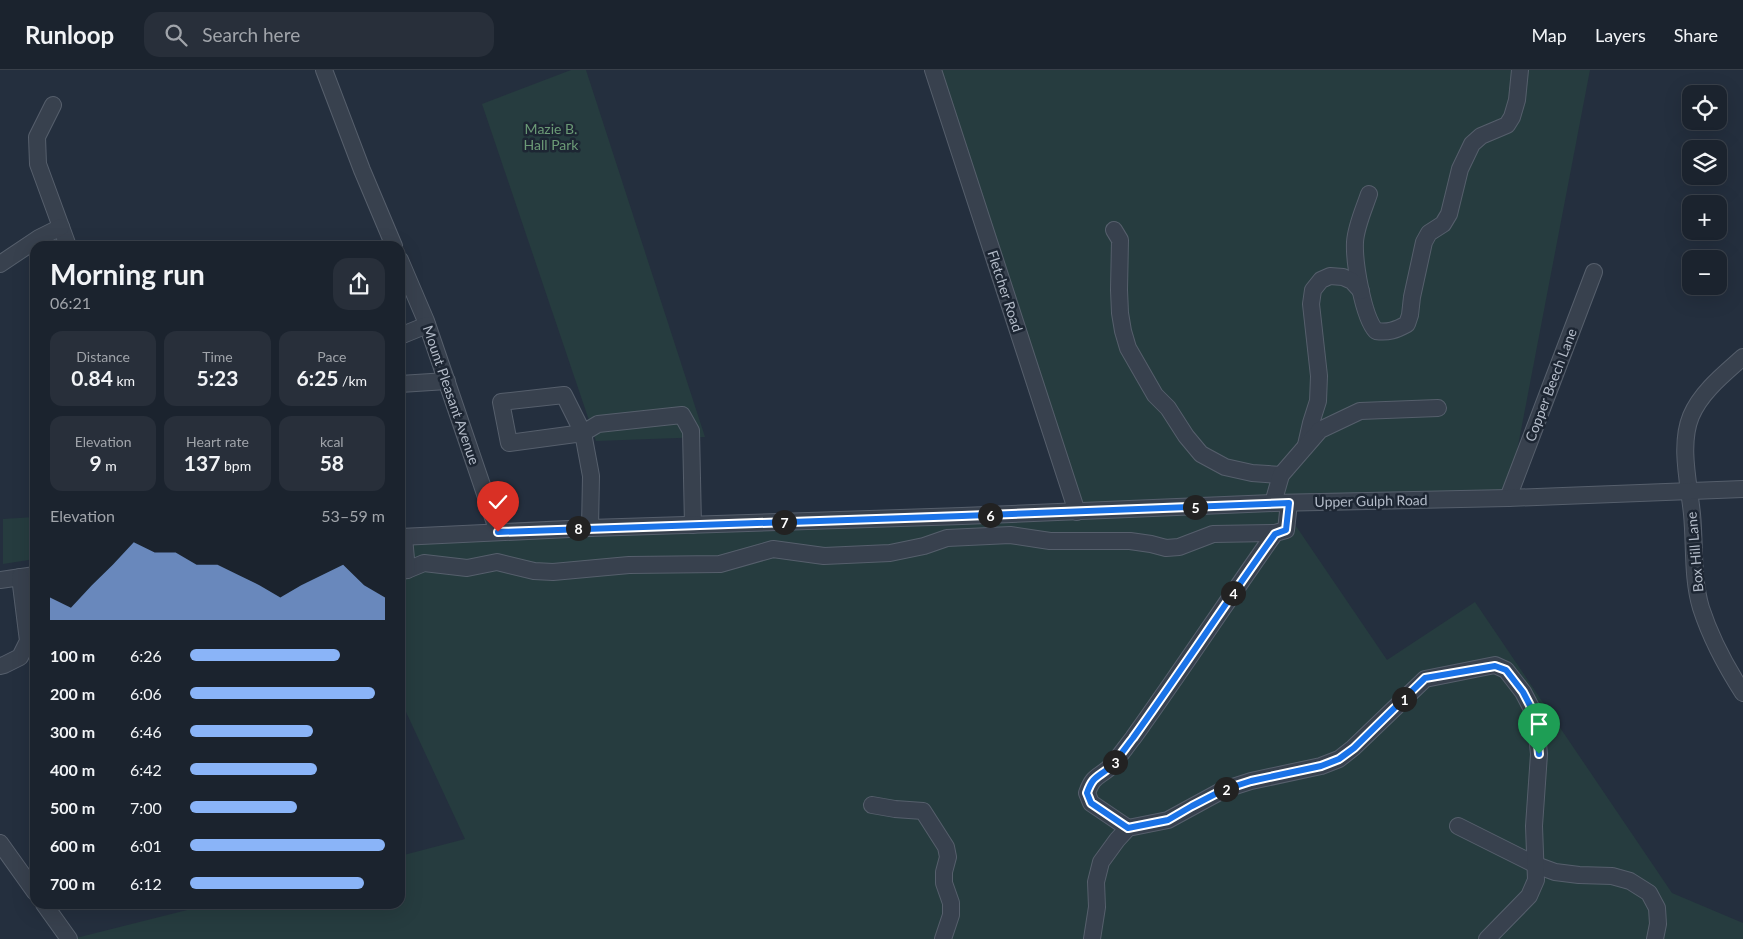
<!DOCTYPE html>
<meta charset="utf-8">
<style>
body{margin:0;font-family:Lato,sans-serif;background:#282f3a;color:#f1f3f6;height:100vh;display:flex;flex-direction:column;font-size:19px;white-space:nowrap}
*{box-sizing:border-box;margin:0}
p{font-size:16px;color:#a0a4aa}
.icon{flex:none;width:28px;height:28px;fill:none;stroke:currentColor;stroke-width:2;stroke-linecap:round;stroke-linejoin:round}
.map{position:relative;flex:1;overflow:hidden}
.details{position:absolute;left:30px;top:171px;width:375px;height:668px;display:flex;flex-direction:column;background:#1b232e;border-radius:15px;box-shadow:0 5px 20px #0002,0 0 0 1px #39404a}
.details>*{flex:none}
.tools{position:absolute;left:1682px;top:15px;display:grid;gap:10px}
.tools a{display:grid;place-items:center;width:45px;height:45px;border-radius:10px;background:#1b232e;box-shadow:0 5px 20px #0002,0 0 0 1px #39404a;font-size:25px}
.pin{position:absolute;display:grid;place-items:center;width:42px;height:42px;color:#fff;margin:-51px -21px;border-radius:50% 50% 50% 0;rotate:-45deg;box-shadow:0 0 5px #0007}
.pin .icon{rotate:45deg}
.km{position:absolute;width:25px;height:25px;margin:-12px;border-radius:50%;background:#222;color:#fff;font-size:14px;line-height:25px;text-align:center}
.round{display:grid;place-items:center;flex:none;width:52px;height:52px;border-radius:15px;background:#282f3a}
.overview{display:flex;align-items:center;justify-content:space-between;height:85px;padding:0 20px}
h1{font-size:28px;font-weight:700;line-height:38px}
.figures{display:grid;grid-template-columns:repeat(3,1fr);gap:8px;height:85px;padding:5px 20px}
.figures div{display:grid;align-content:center;border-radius:12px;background:#282f3a;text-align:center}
.figures b{font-size:21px;font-weight:700}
.figures small{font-size:14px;font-weight:400}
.figures p{font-size:14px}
.chart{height:140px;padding:10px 20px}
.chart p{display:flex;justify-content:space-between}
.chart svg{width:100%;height:90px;margin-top:5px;fill:#8ab4f8;opacity:.7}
ul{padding:0 20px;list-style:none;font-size:16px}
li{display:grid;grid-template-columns:80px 60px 1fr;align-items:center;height:38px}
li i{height:12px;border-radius:6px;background:#8ab4f8}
header{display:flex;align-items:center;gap:30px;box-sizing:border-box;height:70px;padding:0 25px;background:#1b232e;border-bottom:1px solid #39404a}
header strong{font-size:24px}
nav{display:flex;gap:28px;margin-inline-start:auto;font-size:18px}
.search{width:350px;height:45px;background:#282f3a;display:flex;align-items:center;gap:12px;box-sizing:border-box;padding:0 18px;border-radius:15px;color:#a0a4aa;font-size:19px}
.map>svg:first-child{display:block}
.green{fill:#263c3f}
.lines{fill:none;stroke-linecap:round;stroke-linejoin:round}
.minor-casing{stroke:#565f6c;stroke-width:18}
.minor{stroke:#38414e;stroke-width:16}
.route-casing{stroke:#fff;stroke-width:10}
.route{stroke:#1a73e8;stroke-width:6}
.labels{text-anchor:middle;stroke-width:5;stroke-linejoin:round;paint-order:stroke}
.park-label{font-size:14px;fill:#6b9a76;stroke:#1d2633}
.street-label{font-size:14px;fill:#b4bcc9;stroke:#1d2633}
</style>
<header>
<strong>Runloop</strong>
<div class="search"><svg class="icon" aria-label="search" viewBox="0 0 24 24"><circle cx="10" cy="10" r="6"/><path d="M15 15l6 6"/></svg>Search here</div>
<nav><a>Map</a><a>Layers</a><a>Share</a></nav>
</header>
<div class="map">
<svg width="1743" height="869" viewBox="0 0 1743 869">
<rect width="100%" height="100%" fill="#242f3e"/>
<g class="green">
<polygon points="571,0 586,0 705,367 596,371 482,34"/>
<polygon points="933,0 1590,0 1508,428 1281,434 1387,590 1475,532 1672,823 1743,853 1743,869 72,869 211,834 400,834 400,786 465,769 400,629 400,467 1077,442"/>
<polygon points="35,447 35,489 3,494 3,449"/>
</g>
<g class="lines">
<defs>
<g id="minor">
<polyline points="324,0 362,100 394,176"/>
<polyline points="933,0 1077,442"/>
<polyline points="53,35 37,67 38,94 68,176"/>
<path d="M1369,124c-5,15 -13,32 -14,48 -1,20 8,75 21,89 12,2 20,-1 31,-7l3,-9 2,-18 12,-55 5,-9 14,-9 6,-10 11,-45 12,-25 9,-8 26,-11 5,-8 5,-17 3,-30"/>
<polyline points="1114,160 1120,170 1119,220 1120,243 1123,261 1128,278 1155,325 1168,338 1186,366 1201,384 1225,397 1252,403 1281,405"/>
<polyline points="400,190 426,251 498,462"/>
<polyline points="0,194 39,168 61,157"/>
<polyline points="400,266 427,255"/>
<path d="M1743,287c-19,17 -42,35 -52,59 -12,29 -2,68 1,98 3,31 0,64 9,94 10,31 24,57 42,85"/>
<polyline points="400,314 447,311"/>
<polyline points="1306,375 1311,353 1318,331 1319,306 1311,234 1313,220 1321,210 1330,206 1343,207 1352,211 1361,221"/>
<polyline points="1508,428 1594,202"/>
<polyline points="1273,433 1281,405 1320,360 1360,341 1438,338"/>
<polyline points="590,458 591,406 583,363 564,325 501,332 509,373 583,363 598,354 682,345 691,361 693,455"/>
<polyline points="400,467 590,458 962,446 1273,433 1508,428 1743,419"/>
<polyline points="407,500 424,493 467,498 497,492 534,501 553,502 629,495 720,494 773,479 824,486 890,483 924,476 947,468 1010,465 1050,471 1130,471 1151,474 1166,478 1179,477 1213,464 1275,463 1286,460 1289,433"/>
<polyline points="400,501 407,500 404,467"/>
<polyline points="0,510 35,505"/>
<polyline points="0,596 4,595 20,587 28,571 20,507"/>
<polyline points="872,735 895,739 923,741 946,777 948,787 944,802 944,813 951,833 951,845 943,869"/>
<polyline points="1458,756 1536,795 1555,802 1579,805 1612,806 1630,811 1649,823 1657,838 1658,854 1655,869"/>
<path d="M1128,758l-37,-25 -4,-10c6,-17 10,-15 22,-25 9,-9 16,-20 24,-30 48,-67 94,-137 142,-205"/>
<polyline points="0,773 35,822"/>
<polyline points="44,834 69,869"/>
<polyline points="1092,869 1097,837 1096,812 1101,792 1117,770 1128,758 1168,750 1223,720 1251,711 1321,696 1339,689 1353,678 1425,609 1495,595 1506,600 1523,622 1535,645 1539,684 1534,756 1536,810 1529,826 1487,869"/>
</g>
</defs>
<use href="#minor" class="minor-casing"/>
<use href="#minor" class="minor"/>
</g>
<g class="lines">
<defs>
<path id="route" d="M498,462l464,-16 327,-13 -3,27 -11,4c-48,67 -94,137 -142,204 -8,10 -15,21 -24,30 -12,10 -16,8 -22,25l4,10 37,25 40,-8 24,-14 31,-16 28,-9 70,-15 18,-7 15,-11 71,-70 70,-12 11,4 17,22 12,23 4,39"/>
</defs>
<use href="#route" class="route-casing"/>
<use href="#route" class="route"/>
</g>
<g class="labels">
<g class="park-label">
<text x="551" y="64">Mazie B.<tspan x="551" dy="16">Hall Park</tspan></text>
</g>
<g class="street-label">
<text transform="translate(1005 221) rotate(72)" y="5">Fletcher Road</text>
<text transform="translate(1551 315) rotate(-69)" y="5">Copper Beech Lane</text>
<text transform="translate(451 325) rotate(71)" y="5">Mount Pleasant Avenue</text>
<text transform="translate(1371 431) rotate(-1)" y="5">Upper Gulph Road</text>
<text transform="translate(1695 482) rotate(-95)" y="5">Box Hill Lane</text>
</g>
</g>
</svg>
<div class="tools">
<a><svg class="icon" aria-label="locate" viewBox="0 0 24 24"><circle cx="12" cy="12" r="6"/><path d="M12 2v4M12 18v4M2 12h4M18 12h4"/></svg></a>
<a><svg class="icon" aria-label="layers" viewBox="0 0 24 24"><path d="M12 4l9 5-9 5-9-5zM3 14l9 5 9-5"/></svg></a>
<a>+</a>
<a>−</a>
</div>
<div class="pin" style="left:1539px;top:684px;background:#1e9e55"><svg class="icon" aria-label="arrive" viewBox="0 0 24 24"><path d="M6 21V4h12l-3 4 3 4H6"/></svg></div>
<div class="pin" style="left:498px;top:462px;background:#d93025"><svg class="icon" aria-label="check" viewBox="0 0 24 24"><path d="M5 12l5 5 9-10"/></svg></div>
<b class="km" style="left:1404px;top:629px">1</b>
<b class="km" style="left:1226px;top:719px">2</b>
<b class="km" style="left:1115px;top:692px">3</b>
<b class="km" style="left:1233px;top:523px">4</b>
<b class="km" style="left:1195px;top:437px">5</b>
<b class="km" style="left:990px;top:445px">6</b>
<b class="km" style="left:784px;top:452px">7</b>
<b class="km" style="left:578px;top:458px">8</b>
<section class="details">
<div class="overview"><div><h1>Morning run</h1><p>06:21</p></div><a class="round"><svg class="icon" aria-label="share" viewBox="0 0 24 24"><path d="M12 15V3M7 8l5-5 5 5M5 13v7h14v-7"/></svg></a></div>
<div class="figures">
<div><p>Distance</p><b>0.84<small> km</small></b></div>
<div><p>Time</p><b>5:23</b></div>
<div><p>Pace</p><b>6:25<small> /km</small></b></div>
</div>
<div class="figures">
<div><p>Elevation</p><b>9<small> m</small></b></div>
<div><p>Heart rate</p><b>137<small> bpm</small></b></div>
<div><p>kcal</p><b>58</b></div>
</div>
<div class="chart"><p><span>Elevation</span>53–59 m</p>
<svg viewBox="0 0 160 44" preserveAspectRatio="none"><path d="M0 44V33L10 38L20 27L30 17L40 6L50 11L60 11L70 17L80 17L90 22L100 27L110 33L120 27L130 22L140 17L150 27L160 33V44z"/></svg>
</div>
<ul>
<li><b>100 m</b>6:26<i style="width:77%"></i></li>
<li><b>200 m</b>6:06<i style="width:95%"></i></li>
<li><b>300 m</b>6:46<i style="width:63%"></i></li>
<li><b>400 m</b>6:42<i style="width:65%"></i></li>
<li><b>500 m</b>7:00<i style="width:55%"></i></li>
<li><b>600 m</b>6:01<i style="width:100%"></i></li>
<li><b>700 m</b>6:12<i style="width:89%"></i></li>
</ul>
</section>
</div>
